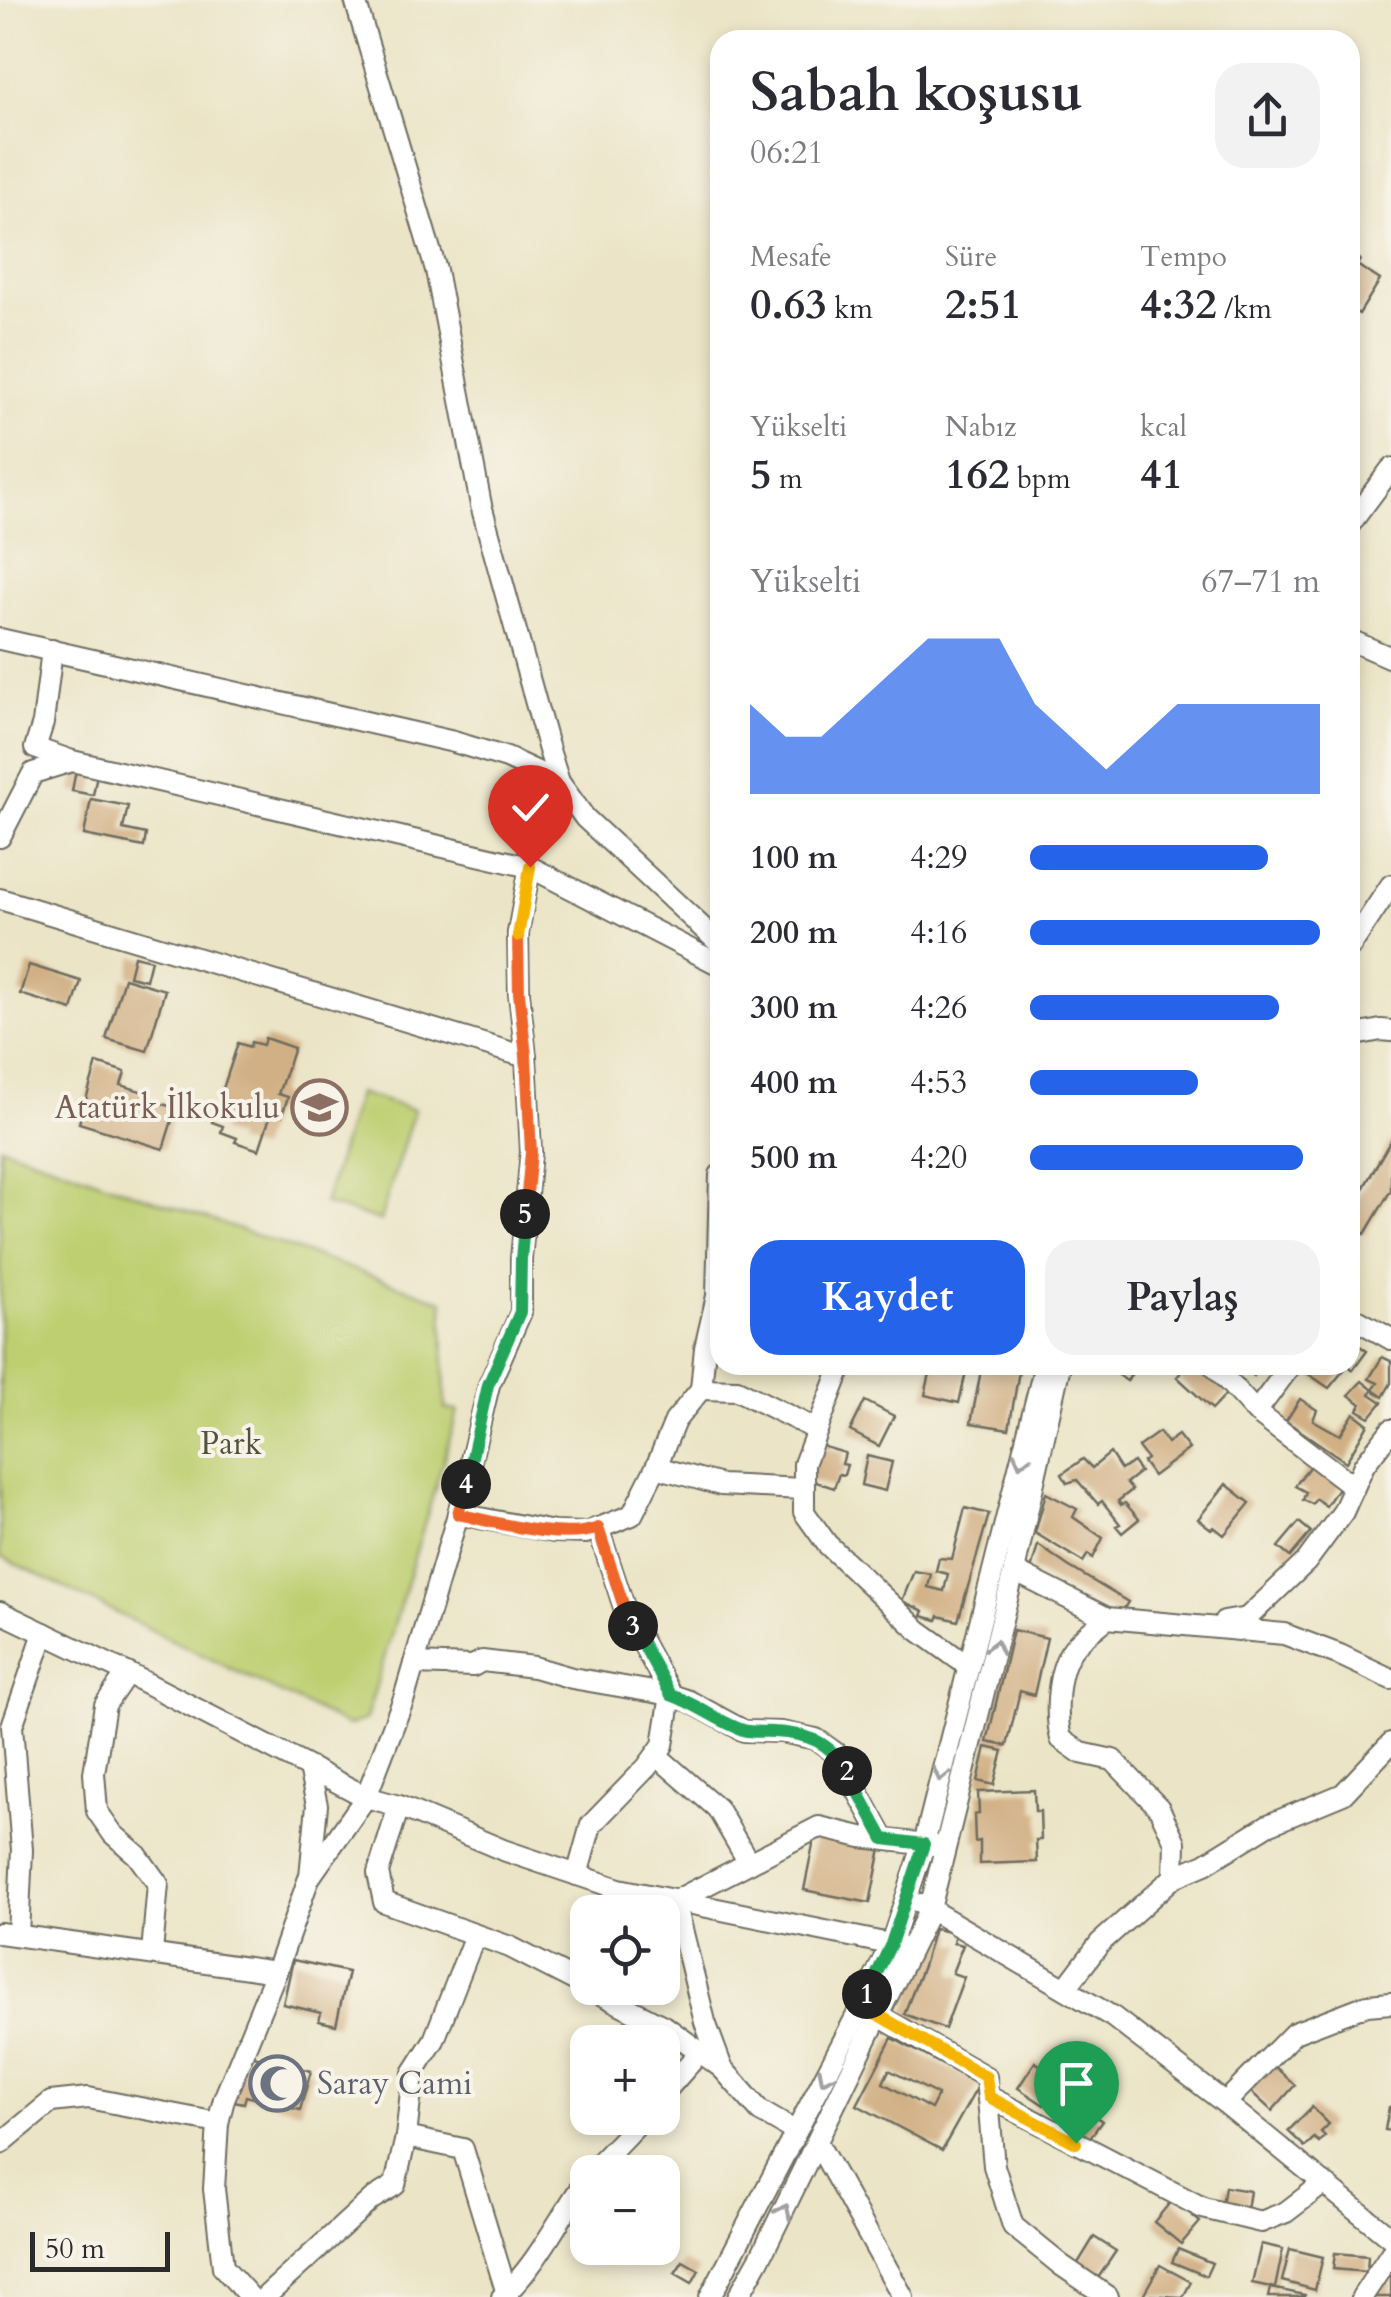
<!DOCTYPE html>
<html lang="tr">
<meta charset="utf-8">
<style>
body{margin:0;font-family:Cardo,serif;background:#f2f2f3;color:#2b2b33;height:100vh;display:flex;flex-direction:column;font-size:38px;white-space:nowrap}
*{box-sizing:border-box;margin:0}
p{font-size:32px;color:#7c7c81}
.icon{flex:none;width:55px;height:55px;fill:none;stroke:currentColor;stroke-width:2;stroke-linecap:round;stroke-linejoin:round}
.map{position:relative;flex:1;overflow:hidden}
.sheet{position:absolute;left:710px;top:30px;width:650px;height:1345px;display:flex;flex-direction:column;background:#fff;border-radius:30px;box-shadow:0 5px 15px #0003}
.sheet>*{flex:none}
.controls{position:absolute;left:570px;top:1895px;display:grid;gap:20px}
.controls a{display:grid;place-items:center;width:110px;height:110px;border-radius:20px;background:#fff;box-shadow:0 5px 15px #0003;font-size:50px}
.scale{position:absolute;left:30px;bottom:25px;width:140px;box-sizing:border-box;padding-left:10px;border:5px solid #2b2b2b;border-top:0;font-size:28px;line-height:35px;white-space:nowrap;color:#2b2b2b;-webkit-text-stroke:8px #f7f3e8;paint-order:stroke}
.pin{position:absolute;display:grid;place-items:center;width:85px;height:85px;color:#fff;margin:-102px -42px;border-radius:50% 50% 50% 0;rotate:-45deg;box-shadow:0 0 10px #0007}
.pin .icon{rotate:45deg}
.km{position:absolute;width:50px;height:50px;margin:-25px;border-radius:50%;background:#222;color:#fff;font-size:28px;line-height:50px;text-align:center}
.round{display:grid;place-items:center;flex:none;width:105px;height:105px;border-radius:30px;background:#f2f2f3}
.summary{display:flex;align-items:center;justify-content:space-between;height:170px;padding:0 40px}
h1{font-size:55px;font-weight:800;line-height:75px}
.stats{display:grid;grid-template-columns:repeat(3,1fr);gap:15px;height:170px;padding:10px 40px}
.stats div{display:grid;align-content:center}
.stats b{font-size:42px;font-weight:800}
.stats small{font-size:28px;font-weight:400}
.stats p{font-size:28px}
.chart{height:280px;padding:20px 40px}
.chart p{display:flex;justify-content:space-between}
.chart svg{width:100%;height:180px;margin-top:10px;fill:#2563eb;opacity:.7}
.primary-button{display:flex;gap:20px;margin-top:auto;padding:20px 40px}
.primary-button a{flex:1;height:115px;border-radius:30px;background:#2563eb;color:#fff;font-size:40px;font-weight:800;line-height:115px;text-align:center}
.primary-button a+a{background:#f2f2f3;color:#2b2b33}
ul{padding:0 40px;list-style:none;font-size:32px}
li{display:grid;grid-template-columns:160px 120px 1fr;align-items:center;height:75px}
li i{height:25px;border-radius:12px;background:#2563eb}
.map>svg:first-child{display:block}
.green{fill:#becf71;stroke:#747d4e;stroke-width:2.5}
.building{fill:#d2b085;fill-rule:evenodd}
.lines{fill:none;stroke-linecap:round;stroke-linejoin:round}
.minor-casing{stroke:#6e6c61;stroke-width:24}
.minor{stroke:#fff;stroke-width:20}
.oneway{stroke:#a0a0a0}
.split-1-casing{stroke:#fff;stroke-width:20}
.split-2-casing{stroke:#fff;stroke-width:20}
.split-3-casing{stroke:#fff;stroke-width:20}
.split-4-casing{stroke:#fff;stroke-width:20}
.split-5-casing{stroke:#fff;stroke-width:20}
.split-6-casing{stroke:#fff;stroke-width:20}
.split-7-casing{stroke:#fff;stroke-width:20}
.split-1{stroke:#f5b400;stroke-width:12}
.split-2{stroke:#22a559;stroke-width:12}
.split-3{stroke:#22a559;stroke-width:12}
.split-4{stroke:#f0652b;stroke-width:12}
.split-5{stroke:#22a559;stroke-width:12}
.split-6{stroke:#f0652b;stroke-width:12}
.split-7{stroke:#f5b400;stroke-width:12}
.labels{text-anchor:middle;stroke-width:8;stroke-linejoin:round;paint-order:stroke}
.education-label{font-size:32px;fill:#785e54;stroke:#f7f3e8;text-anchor:end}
.park-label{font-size:32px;fill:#50543c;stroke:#f7f3e8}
.worship-label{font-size:32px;fill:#5b616d;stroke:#f7f3e8;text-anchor:start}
</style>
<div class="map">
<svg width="1391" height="2297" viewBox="0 0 1391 2297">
<rect width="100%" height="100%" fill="#f7f3e8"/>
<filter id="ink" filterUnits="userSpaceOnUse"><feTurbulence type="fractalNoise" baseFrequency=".01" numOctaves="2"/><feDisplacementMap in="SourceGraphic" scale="20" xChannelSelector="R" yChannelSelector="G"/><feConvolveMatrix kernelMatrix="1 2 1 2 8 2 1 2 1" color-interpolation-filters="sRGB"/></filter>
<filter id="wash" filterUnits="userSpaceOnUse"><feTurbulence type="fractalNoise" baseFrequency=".0048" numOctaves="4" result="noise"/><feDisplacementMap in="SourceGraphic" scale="40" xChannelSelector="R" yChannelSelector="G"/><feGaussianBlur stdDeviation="2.25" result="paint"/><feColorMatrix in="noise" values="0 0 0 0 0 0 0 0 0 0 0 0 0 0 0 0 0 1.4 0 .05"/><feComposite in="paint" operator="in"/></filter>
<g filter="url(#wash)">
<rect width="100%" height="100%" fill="#ebe4c6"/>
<g class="green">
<polygon points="358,1093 414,1110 380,1221 324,1204"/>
<polygon points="0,1146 443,1301 445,1409 458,1411 366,1719 348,1726 0,1556"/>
</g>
<g id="blocks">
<g class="building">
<polygon points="1350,254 1360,260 1357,265 1380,280 1359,314 1350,308"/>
<polygon points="76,770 97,774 93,795 72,791"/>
<polygon points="91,799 128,806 123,829 146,834 144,847 84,835"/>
<polygon points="134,956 151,960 146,980 129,976"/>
<polygon points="29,965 81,981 72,1010 20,994"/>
<polygon points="124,978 165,990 147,1051 106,1039"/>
<polygon points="265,1038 294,1048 278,1094 288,1097 282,1115 272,1111 259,1150 235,1142 237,1138 221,1132 223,1126 212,1122 238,1043 250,1047 251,1042 263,1045"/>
<polygon points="97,1063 125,1072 121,1085 147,1093 146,1099 176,1108 163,1149 79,1123"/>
<polygon points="1391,1140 1391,1190 1365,1234 1350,1225 1350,1211"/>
<polygon points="1350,1339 1367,1351 1353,1370 1350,1367"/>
<polygon points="1382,1357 1391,1361 1391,1383 1383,1397 1373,1390 1370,1394 1382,1402 1370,1417 1358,1410 1361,1404 1349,1395 1362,1381 1373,1390 1378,1383 1369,1379"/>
<polygon points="932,1365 949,1369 950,1365 967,1367 959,1403 925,1395"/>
<polygon points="982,1365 1020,1365 1009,1429 971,1423"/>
<polygon points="1119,1365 1137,1365 1127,1381 1118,1375 1121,1370 1117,1368"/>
<polygon points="1188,1365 1202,1365 1230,1390 1212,1409 1177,1377"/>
<polygon points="1244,1365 1260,1365 1254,1376 1242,1369"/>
<polygon points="1308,1365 1348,1365 1329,1388 1304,1371"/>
<polygon points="1300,1399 1317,1410 1313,1420 1340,1435 1354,1413 1368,1424 1346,1462 1286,1421"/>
<polygon points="865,1401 894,1416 879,1446 850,1431"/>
<polygon points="1159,1432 1167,1443 1178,1435 1189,1449 1153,1476 1143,1462 1147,1459 1138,1447"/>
<polygon points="818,1445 845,1453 842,1464 847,1465 844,1475 839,1474 834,1488 807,1479"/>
<polygon points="1110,1453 1121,1470 1133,1462 1140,1472 1126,1483 1132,1490 1118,1501 1121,1505 1125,1503 1139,1519 1122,1533 1116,1526 1120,1524 1102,1501 1098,1504 1077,1480 1067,1483 1062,1474 1083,1459 1092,1468"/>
<polygon points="867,1456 892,1462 885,1491 861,1485"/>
<polygon points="1312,1463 1342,1482 1326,1506 1316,1499 1312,1504 1303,1500 1306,1492 1295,1486"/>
<polygon points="1226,1484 1250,1503 1224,1535 1214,1527 1211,1529 1198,1519"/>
<polygon points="1046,1493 1077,1509 1073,1517 1103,1538 1093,1558 1088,1554 1083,1562 1035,1533"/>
<polygon points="965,1508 989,1514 958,1621 939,1616 937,1620 922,1616 924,1611 902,1601 914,1571 931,1574 928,1587 944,1591 948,1574 936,1571 939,1558 952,1559"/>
<polygon points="1299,1522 1311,1532 1290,1557 1278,1547"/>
<polygon points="1038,1545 1068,1566 1128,1602 1120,1615 1031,1570"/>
<polygon points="1013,1630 1047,1638 1034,1695 1020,1691 1007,1746 987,1742"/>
<polygon points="986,1747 1003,1751 994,1785 978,1781"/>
<polygon points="1034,1790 1035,1811 1040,1811 1041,1840 1036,1840 1037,1862 980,1864 980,1841 975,1842 974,1815 979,1814 978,1792"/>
<polygon points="815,1835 881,1848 870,1903 804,1890"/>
<polygon points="934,1929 955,1933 953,1943 963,1945 952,1973 964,1977 945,2029 904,2014 923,1966"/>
<polygon points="293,1960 348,1972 336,2025 319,2021 321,2013 283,2004"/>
<path d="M892,2038l87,46 -37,66 -85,-45zM889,2070l49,25 -7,14 -48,-26z"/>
<polygon points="246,2054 311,2071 300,2110 246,2096 244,2103 234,2101"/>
<polygon points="1035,2062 1061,2079 1044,2105 1018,2088"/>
<polygon points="1271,2063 1295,2085 1272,2111 1248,2089"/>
<polygon points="1074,2101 1102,2121 1089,2139 1061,2119"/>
<polygon points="1312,2107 1329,2124 1321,2132 1325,2136 1319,2142 1314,2138 1305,2147 1288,2131"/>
<polygon points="1389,2107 1391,2107 1391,2131 1385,2130"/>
<polygon points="1225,2187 1250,2191 1247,2210 1222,2206"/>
<polygon points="1173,2199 1200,2222 1181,2244 1154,2222"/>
<polygon points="1094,2237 1116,2251 1096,2281 1075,2268"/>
<polygon points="1261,2244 1283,2249 1275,2288 1252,2283"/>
<polygon points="1178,2249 1212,2263 1206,2276 1172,2262"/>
<polygon points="1290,2249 1323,2257 1315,2290 1282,2281"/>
<polygon points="1335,2253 1368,2256 1367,2272 1333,2269"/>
<polygon points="683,2261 699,2270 692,2283 675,2273"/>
<polygon points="1160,2265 1191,2282 1183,2297 1143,2295"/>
<polygon points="1386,2274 1391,2277 1391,2297 1373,2297"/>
<polygon points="1271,2288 1305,2295 1305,2297 1269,2297"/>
</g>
</g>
</g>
<g filter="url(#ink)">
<use href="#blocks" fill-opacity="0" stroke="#6e6c61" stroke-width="2.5"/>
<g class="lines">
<defs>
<g id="minor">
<polyline points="355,0 436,270 481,505 549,750 559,782 585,818 720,944"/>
<polyline points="1350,524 1391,469"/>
<polyline points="0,639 454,742 507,758 559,782"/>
<polyline points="1350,640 1391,658"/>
<polyline points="52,650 43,723 35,748 72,761 530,867 720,965"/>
<polyline points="0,837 33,773 72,761"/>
<polyline points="0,899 526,1057"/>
<polyline points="1350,947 1391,885"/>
<polyline points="1350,1036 1381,1030 1391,1031"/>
<polyline points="1350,1316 1391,1339"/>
<polyline points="842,1365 804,1464 804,1512 827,1544 918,1630 968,1666"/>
<polyline points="1213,1365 1256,1412 1354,1487"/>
<polyline points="701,1389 737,1390 817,1430"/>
<polyline points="1256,1412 1291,1365"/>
<polyline points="656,1467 721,1485 803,1489"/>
<polyline points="458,1514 554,1532 586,1533 632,1515 656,1467 675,1421 701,1389 705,1348 717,1296 720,1175"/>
<polyline points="1014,1571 1107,1618 1284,1634 1340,1655 1391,1679"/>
<polyline points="0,1612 127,1673 366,1797 399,1806 503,1850 619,1889 899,1946"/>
<path d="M1107,1618c-10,9 -22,17 -31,27 -20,21 -21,68 -15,94l20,14 32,7 46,48 16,34 -1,35"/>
<polyline points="1224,1622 1247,1618 1306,1562 1343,1512 1364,1465 1391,1430"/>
<polyline points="414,1664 473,1666 482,1661 534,1667 572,1678 671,1695 689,1701 744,1731 781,1732 816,1739 837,1754 884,1839"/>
<polyline points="127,1673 105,1705 94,1773 97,1811 113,1834 137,1855 158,1884 152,1953"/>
<polyline points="656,1755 717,1808 749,1863"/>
<polyline points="309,1768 317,1805 310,1876"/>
<polyline points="399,1806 378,1873 384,1902 510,1947 588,1987"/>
<polyline points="577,1875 591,1825 647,1767 663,1745 671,1695 626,1613 598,1528"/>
<polyline points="921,1904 1113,2017 1225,2103 1391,2238"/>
<polyline points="0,1933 276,1972"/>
<polyline points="18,1935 22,1850 12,1726 44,1633"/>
<polyline points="589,1988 667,2028 722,2068 760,2111 796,2132"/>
<polyline points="1066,1988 1100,1943 1174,1877 1205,1864 1268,1825 1343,1794 1391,1743"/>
<polyline points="867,2012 879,2016 986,2077 994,2166 1013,2226 1061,2265 1108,2297"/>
<polyline points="722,2068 705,2022 675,1901 819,1827 861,1837 933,1845"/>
<polyline points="662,2095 700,2052"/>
<polyline points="989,2097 1203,2208 1261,2222 1286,2212 1324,2183"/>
<polyline points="1225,2103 1294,2033 1367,2005 1391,2003"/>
<polyline points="406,2137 463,2149 508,2297"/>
<polyline points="817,2142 903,2297"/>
<polyline points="0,2144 51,2102 88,2098 218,2123"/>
<polyline points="591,2172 643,2118"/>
<polyline points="250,2297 223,2267 214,2189 218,2123 224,2099 276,1972 309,1878 366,1797 404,1698 458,1514 489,1385 521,1312 521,1259 531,1152 526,1057 519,993 518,933 530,867"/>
<polyline points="265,2297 372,2199 395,2185 406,2137 413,2073 434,2040 475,1935"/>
<path d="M502,2297c37,-34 57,-80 86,-120"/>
<polyline points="710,2297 860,2009 891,1944 924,1844 1045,1365"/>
<polyline points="738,2297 762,2254 930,1909 1014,1571 1060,1365"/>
<polyline points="1362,2297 1391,2253"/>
</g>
</defs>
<use href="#minor" class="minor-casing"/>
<use href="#minor" class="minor"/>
</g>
<defs><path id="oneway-chevron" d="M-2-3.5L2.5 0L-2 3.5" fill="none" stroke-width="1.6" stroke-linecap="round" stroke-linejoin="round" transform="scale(2.5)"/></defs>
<g class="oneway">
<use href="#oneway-chevron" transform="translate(1021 1460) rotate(104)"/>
<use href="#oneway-chevron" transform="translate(995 1647) rotate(-76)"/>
<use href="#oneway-chevron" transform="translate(941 1775) rotate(104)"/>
<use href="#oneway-chevron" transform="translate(825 2077) rotate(117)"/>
<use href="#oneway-chevron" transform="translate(784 2211) rotate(-64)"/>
</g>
</g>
<g class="lines" filter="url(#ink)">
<defs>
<polyline id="split-1" points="867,1994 860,2010 880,2016 986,2077 989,2097 1076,2143"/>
<polyline id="split-2" points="847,1771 884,1839 924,1844 891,1944 867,1994"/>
<path id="split-3" d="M633,1626l38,69c26,9 48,27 72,35 9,3 22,1 31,2 35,2 55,9 73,39"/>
<path id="split-4" d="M466,1484l-8,30c37,8 105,28 140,14l28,85 7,13"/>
<polyline id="split-5" points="466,1484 488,1385 520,1312 521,1259 525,1214"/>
<polyline id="split-6" points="518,936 519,993 526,1056 531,1152 525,1214"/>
<polyline id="split-7" points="518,936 530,867"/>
</defs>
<use href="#split-1" class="split-1-casing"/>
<use href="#split-2" class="split-2-casing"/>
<use href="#split-3" class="split-3-casing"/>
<use href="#split-4" class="split-4-casing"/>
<use href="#split-5" class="split-5-casing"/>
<use href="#split-6" class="split-6-casing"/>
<use href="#split-7" class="split-7-casing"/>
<use href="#split-1" class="split-1"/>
<use href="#split-2" class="split-2"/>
<use href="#split-3" class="split-3"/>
<use href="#split-4" class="split-4"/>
<use href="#split-5" class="split-5"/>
<use href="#split-6" class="split-6"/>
<use href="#split-7" class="split-7"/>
</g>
<defs>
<symbol id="school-ring" viewBox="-11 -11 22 22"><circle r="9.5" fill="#f7f3e8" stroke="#8d6e63" stroke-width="1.5"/><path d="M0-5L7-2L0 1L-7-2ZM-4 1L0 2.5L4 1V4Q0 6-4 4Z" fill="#8d6e63"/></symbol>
<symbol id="mosque-ring" viewBox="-11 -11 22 22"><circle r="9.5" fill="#f7f3e8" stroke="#6b7280" stroke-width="1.5"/><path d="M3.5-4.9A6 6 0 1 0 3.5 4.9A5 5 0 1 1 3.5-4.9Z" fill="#6b7280"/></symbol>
</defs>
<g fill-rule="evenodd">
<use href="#school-ring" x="288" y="1076" width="63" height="63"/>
<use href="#mosque-ring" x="246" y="2052" width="63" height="63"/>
</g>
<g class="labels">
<g class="education-label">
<text x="280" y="1118">Atatürk İlkokulu</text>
</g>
<g class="park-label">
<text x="231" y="1454">Park</text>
</g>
<g class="worship-label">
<text x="317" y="2094">Saray Cami</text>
</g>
</g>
</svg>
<div class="controls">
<a><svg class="icon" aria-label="locate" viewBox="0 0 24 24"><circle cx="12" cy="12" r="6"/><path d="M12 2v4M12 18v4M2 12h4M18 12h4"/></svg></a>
<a>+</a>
<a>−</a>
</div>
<div class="scale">50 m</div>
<div class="pin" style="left:1076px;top:2143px;background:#1e9e55"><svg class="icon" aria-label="arrive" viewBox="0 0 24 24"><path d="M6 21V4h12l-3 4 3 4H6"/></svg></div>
<div class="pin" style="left:530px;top:867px;background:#d93025"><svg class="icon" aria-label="check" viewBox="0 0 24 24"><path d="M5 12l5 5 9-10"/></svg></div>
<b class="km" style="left:867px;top:1994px">1</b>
<b class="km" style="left:847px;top:1771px">2</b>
<b class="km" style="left:633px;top:1626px">3</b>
<b class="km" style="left:466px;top:1484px">4</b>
<b class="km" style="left:525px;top:1214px">5</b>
<section class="sheet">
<div class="summary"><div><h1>Sabah koşusu</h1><p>06:21</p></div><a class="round"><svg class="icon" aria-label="share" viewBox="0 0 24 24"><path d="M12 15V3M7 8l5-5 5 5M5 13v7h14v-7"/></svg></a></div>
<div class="stats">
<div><p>Mesafe</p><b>0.63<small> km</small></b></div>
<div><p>Süre</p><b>2:51</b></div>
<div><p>Tempo</p><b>4:32<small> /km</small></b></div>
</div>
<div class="stats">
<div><p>Yükselti</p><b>5<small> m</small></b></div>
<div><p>Nabız</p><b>162<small> bpm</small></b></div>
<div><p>kcal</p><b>41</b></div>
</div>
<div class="chart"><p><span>Yükselti</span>67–71 m</p>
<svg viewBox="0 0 160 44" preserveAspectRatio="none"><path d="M0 44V22L10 30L20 30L30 22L40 14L50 6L60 6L70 6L80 22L90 30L100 38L110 30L120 22L130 22L140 22L150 22L160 22V44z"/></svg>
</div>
<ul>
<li><b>100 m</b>4:29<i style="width:82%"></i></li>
<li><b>200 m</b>4:16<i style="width:100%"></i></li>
<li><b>300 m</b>4:26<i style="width:86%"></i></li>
<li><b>400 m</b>4:53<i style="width:58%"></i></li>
<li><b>500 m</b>4:20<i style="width:94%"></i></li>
</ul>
<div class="primary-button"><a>Kaydet</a><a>Paylaş</a></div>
</section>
</div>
